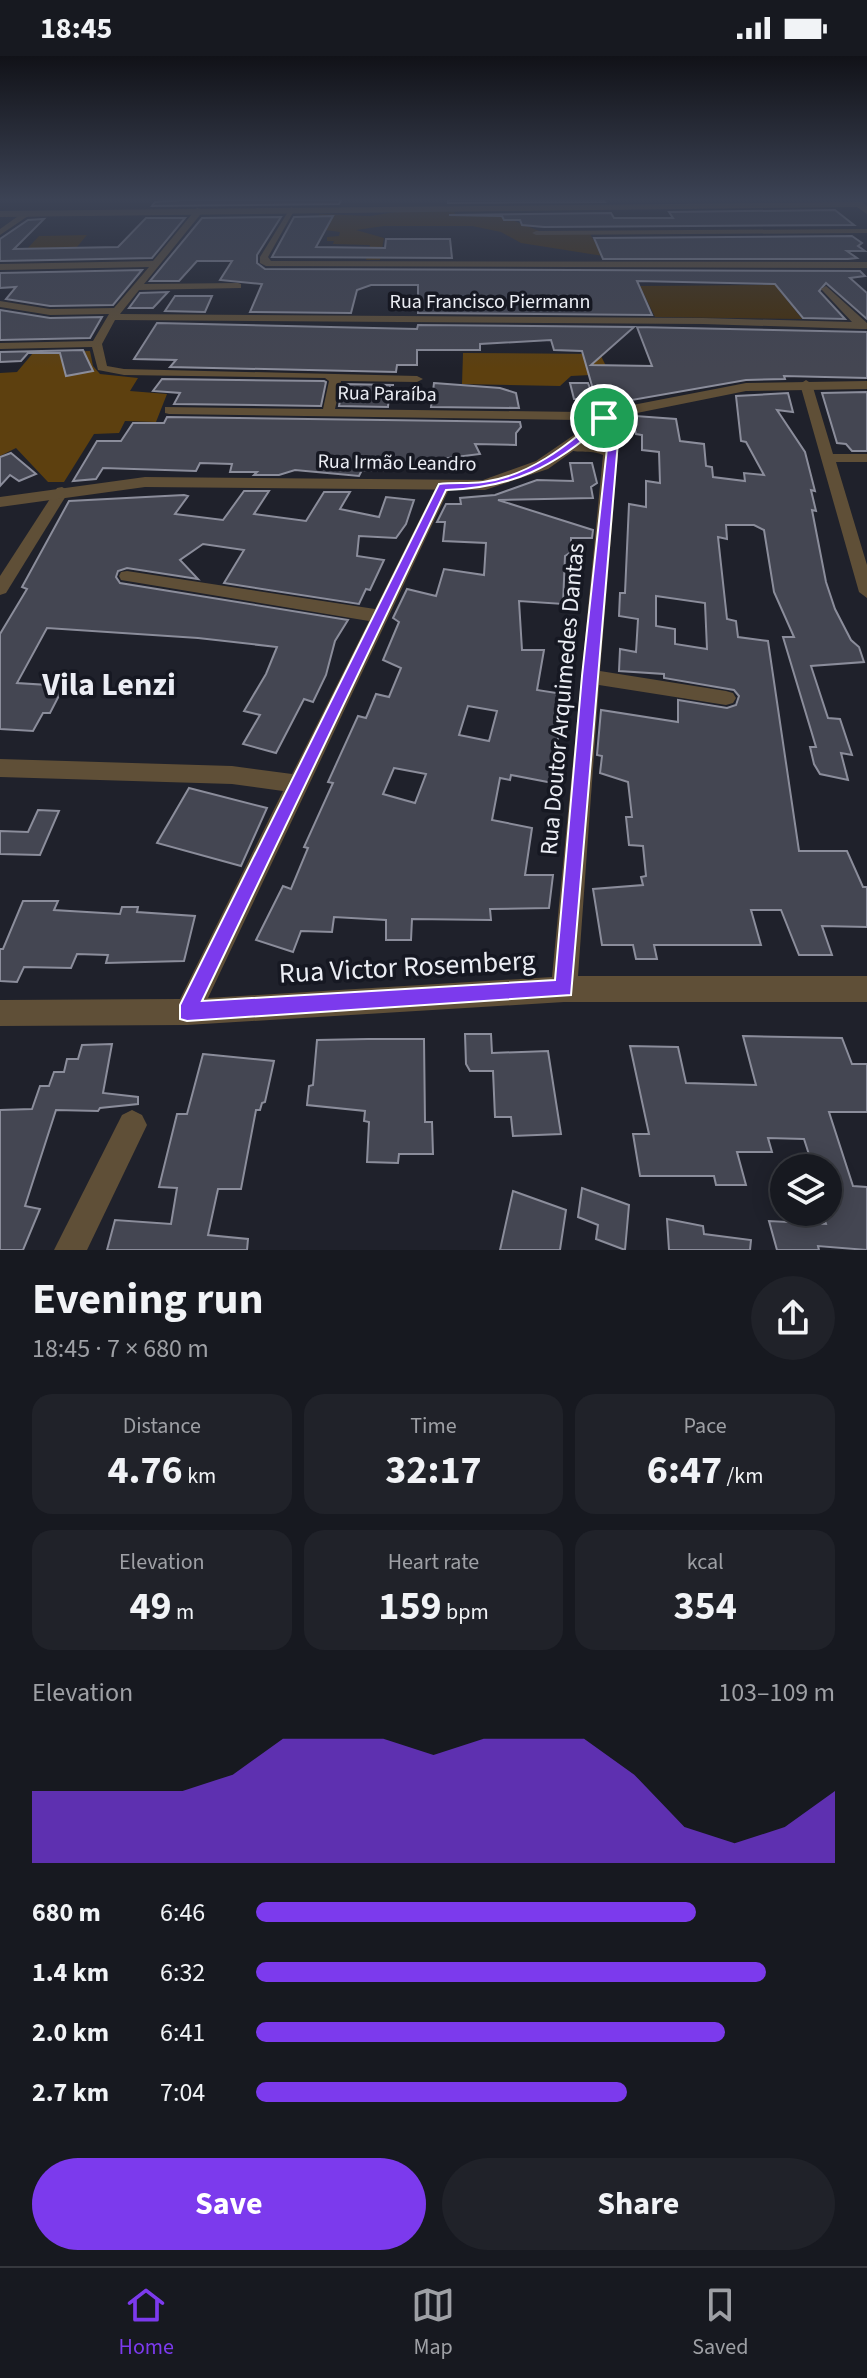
<!DOCTYPE html>
<meta charset="utf-8">
<style>
body{margin:0;font-family:"Source Sans 3",sans-serif;background:#202229;color:#f1f3f6;height:100vh;display:flex;flex-direction:column;font-size:30px;white-space:nowrap}
*{box-sizing:border-box;margin:0}
p{font-size:26px;color:#9ea0a5}
.icon{flex:none;width:44px;height:44px;fill:none;stroke:currentColor;stroke-width:2;stroke-linecap:round;stroke-linejoin:round}
.map{position:relative;height:1194px;overflow:hidden}
.panel{display:flex;flex-direction:column;background:#171920;flex:1}
.panel>*{flex:none}
.tools{position:absolute;left:770px;top:1098px;display:grid;gap:16px}
.tools a{display:grid;place-items:center;width:72px;height:72px;border-radius:50%;background:#171920;box-shadow:0 4px 20px #0003,0 0 0 2px #36383e;font-size:40px}
.pin{position:absolute;display:grid;place-items:center;width:68px;height:68px;color:#fff;margin:-34px;border:4px solid #fff;border-radius:50%;box-shadow:0 2px 8px #0007}
.round{display:grid;place-items:center;flex:none;width:84px;height:84px;border-radius:42px;background:#202229}
.head{display:flex;align-items:center;justify-content:space-between;height:136px;padding:0 32px}
h1{font-size:44px;font-weight:700;line-height:60px}
.metrics{display:grid;grid-template-columns:repeat(3,1fr);gap:12px;height:136px;padding:8px 32px}
.metrics div{display:grid;align-content:center;border-radius:20px;background:#202229;text-align:center}
.metrics b{font-size:40px;font-weight:700}
.metrics small{font-size:22px;font-weight:400}
.metrics p{font-size:22px}
.chart{height:224px;padding:16px 32px}
.chart p{display:flex;justify-content:space-between}
.chart svg{width:100%;height:144px;margin-top:8px;fill:#7c3aed;opacity:.7}
.button{display:flex;gap:16px;margin-top:auto;padding:16px 32px}
.button a{flex:1;height:92px;border-radius:48px;background:#7c3aed;color:#fff;font-size:32px;font-weight:700;line-height:92px;text-align:center}
.button a+a{background:#202229;color:#f1f3f6}
ul{padding:0 32px;list-style:none;font-size:26px}
li{display:grid;grid-template-columns:128px 96px 1fr;align-items:center;height:60px}
li i{height:20px;border-radius:10px;background:#7c3aed}
.status{display:flex;justify-content:space-between;align-items:center;height:56px;padding:0 40px;background:#171920;direction:ltr}
.status svg{height:22px;fill:currentColor}
.dock{display:flex;justify-content:space-around;align-items:center;height:112px;border-top:2px solid #36383e;background:#171920;font-size:22px;color:#9ea0a5}
.dock a{display:grid;justify-items:center;gap:4px}
.dock .on{color:#7c3aed}
.map>svg:first-child{display:block}
.green{fill:#462e06}
.forest{fill:#5d400f}
.building{fill:#444652;stroke:#8b8d9b;stroke-width:2;fill-rule:evenodd}
.lines{fill:none;stroke-linecap:round;stroke-linejoin:round}
.minor{fill:#5f4f37;fill-rule:evenodd}
.tertiary{fill:#5f4f37;fill-rule:evenodd}
.route{fill:#7c3aed;stroke:#fff;stroke-width:2;fill-rule:evenodd}
.labels{text-anchor:middle;stroke-width:7;stroke-linejoin:round;paint-order:stroke}
.far-street-label{font-size:20px;fill:#ebedf4;stroke:#161822}
.street-label{font-size:24px;fill:#ebedf4;stroke:#161822}
.near-street-label{font-size:28px;fill:#ebedf4;stroke:#161822}
.district-label{font-size:32px;font-weight:bold;fill:#ebedf4;stroke:#161822}
</style>
<div class="status"><b>18:45</b><svg viewBox="0 0 49 12"><path d="M0 12V9h3v3zM5 12V6h3v6zM10 12V3h3v9zM15 12V0h3v12zM26 1h20v11H26zM47 4h2v5h-2z"/></svg></div>
<div class="map">
<svg width="867" height="1194" viewBox="0 0 867 1194">
<rect width="100%" height="100%" fill="#1f212b"/>
<g class="green">
<polygon points="415,153 454,156 457,160 502,160 547,178 590,178 597,190 616,190 616,202 521,187 501,176 472,170 384,170 356,174 384,182 380,204 366,204 370,189 333,188 334,185 327,185 327,181 339,180 340,176 310,172 320,158 370,160"/>
<polygon points="87,179 76,192 27,193 39,180"/>
<polygon points="775,229 802,263 655,261 640,230"/>
</g>
<g class="forest">
<polygon points="90,295 93,310 100,318 138,322 130,335 167,338 156,366 125,365 119,377 94,378 64,426 48,426 16,392 0,400 0,317 17,316 33,297"/>
<polygon points="463,297 600,298 610,318 571,320 560,330 462,328"/>
</g>
<g class="building">
<polygon points="185,144 341,144 339,148 152,150 155,146"/>
<polygon points="448,144 604,144 605,146 448,147"/>
<polygon points="835,154 854,169 544,171 522,169 520,164 504,164 502,160 449,159 611,157 614,162 673,162 669,156"/>
<polygon points="333,160 316,191 385,192 386,183 450,183 452,202 272,201 294,161"/>
<polygon points="281,161 257,199 257,207 265,213 860,215 865,220 850,222 867,237 867,263 826,227 819,235 845,263 803,262 775,228 637,225 652,259 418,257 418,229 371,229 357,234 351,257 250,256 262,228 220,224 232,205 197,205 179,225 150,225 202,162"/>
<polygon points="146,162 185,162 152,202 0,205 0,183 28,164 44,163 14,193 118,191"/>
<polygon points="852,180 862,187 858,190 865,195 847,195 857,202 848,203 603,203 594,182"/>
<polygon points="142,214 113,249 50,250 6,243 16,231 0,232 0,217"/>
<polygon points="168,236 153,252 129,252 140,237"/>
<polygon points="175,240 212,240 205,256 165,255"/>
<polygon points="0,254 50,262 102,261 90,282 0,284"/>
<polygon points="157,267 417,273 418,269 634,271 591,309 652,310 637,271 867,276 867,322 784,320 785,323 746,324 632,344 624,337 594,337 582,295 554,294 551,284 480,288 480,294 417,294 417,309 397,309 396,316 170,311 176,304 134,303"/>
<polygon points="83,294 93,315 66,320 60,297 28,297 21,305 0,306 0,296"/>
<polygon points="162,323 324,325 326,326 321,350 174,348 180,337 153,335"/>
<polygon points="434,327 500,332 516,337 519,352 431,351"/>
<polygon points="570,327 588,327 594,343 574,343"/>
<polygon points="343,328 394,329 390,329 388,351 339,350"/>
<polygon points="867,336 867,395 852,395 846,388 837,387 822,337"/>
<path d="M788,337l5,19 -16,-2 28,42 10,39 -4,-1 5,21 -4,-1 14,72 9,27 16,31 8,7 5,15 -53,4 17,52 12,1 12,36 -11,-2 7,27 -28,-6 -6,-10 -4,-17h6l-33,-110h11l-20,-45 -10,-62 -10,-5h-28l1,14 -9,-2 9,82 9,2 2,16 30,4 31,210h48l16,36h4v40l-45,-1 10,29h-33l-18,-45h-30l10,35h-107l3,14h-21l-3,-14h-31l-9,-56 50,-4 -2,-8 5,-1 -3,-30 -14,-1 -3,-28h6l-4,-35 -28,-9 2,-17 -5,-1 4,-45 77,12v-22l49,8 9,-3 3,-9 -5,-6 -70,-12v-4l-45,-3 1,-22 16,3 2,-33 -19,-3 1,-23h5l4,-89 17,3v-26l14,2 -1,-31 -17,-2v-15l-6,-1 -1,-4 1,-14 40,3 4,22 24,3 2,22 6,1 1,10 32,4 -1,-8 20,2 -18,-33 -5,-1 -5,-45zM656,540l49,7 2,46 -32,-5v-15l-19,-3z"/>
<polygon points="167,361 520,366 521,371 516,377 516,389 475,388 480,398 425,405 425,410 391,410 391,415 362,414 359,420 295,414 279,419 254,419 257,416 230,416 232,408 200,407 196,415 103,412 96,423 73,425 97,385 121,385 133,367 164,367"/>
<polygon points="11,397 36,418 19,425 10,419 0,430 0,401"/>
<path d="M570,407h22l5,20 -6,4 2,11 -95,2 95,30 -1,8h-21v14l-6,4 -2,48 -44,-3 3,49h22l-7,40 26,4 -10,89 -42,-8 -1,5 -10,-2 -8,42 40,8 -7,47h28l-4,33 -59,1 1,11 -79,-1 -1,21h-25v-20l-52,-3 -2,15 -31,-1 -8,21 -37,-12 27,-54 8,3 17,-41 -4,-1 29,-64 -5,-1 30,-66 8,2 10,-24 13,3 12,-29 -18,-8 16,-38 -6,-4 14,-29 29,7 8,-27 40,6 2,-32 -43,-2 2,-19h-8l9,-18h15l-1,-6 35,-3 42,-15 36,1zM468,650l29,5 -8,30 -30,-6zM394,712l32,6 -11,29 -32,-9z"/>
<polygon points="244,435 269,435 254,458 306,465 324,436 350,436 340,453 379,461 386,441 414,444 406,468 396,482 359,480 357,500 384,504 370,534 366,533 359,548 224,527 244,494 203,488 180,504 198,523 127,512 118,515 116,521 120,527 348,564 335,585 326,619 313,646 304,643 276,697 243,688 260,659 244,655 266,618 277,591 198,582 47,572 17,627 64,630 50,657 43,657 33,675 0,673 0,578 27,533 22,531 69,445 184,439 188,440 175,458 223,464"/>
<polygon points="189,732 267,752 241,810 157,787"/>
<polygon points="38,754 59,755 40,799 0,798 0,775 28,776"/>
<polygon points="23,845 58,845 54,854 120,858 122,851 138,851 137,856 195,860 184,905 106,907 108,899 77,898 71,912 24,911 17,926 0,925 0,893 3,893"/>
<polygon points="465,978 491,978 492,997 548,995 561,1078 513,1080 511,1061 495,1061 493,1015 470,1015 466,1008"/>
<polygon points="743,980 842,982 852,1008 867,1008 867,1056 829,1056 853,1130 867,1131 867,1194 818,1190 819,1194 777,1194 769,1165 826,1168 822,1156 828,1156 828,1111 813,1111 804,1083 768,1082 772,1096 737,1096 746,1129 716,1129 714,1120 640,1120 633,1078 649,1078 630,990 678,991 686,1027 756,1029"/>
<polygon points="368,983 424,983 425,1066 432,1066 433,1098 399,1098 398,1107 367,1106 369,1066 364,1065 365,1055 307,1049 309,1030 313,1029 317,984"/>
<polygon points="112,988 103,1037 138,1041 138,1048 100,1052 98,1055 56,1054 25,1150 40,1153 23,1194 0,1194 0,1054 32,1053 40,1030 49,1030 54,1016 64,1016 67,1003 78,1003 82,989"/>
<polygon points="203,998 274,1005 265,1046 262,1047 260,1054 256,1054 241,1133 218,1133 208,1179 248,1183 247,1194 107,1194 115,1164 171,1168 177,1132 159,1131 177,1058 187,1058"/>
<polygon points="582,1132 629,1149 625,1194 596,1183 598,1169 578,1161"/>
<polygon points="513,1135 566,1154 560,1194 500,1194"/>
<polygon points="667,1163 703,1170 704,1178 751,1184 750,1194 669,1194"/>
</g>
<g class="lines">
<g class="minor">
<polygon points="291,151 295,153 268,201 271,205 867,206 867,212 266,210 260,207 260,201"/>
<path d="M197,152l7,2 -60,74 94,-1 3,1v4l-102,2 -19,24 583,4 149,4 -29,-31 -2,-2 5,-3 41,37v6h-6l-158,-5 -588,-4 -13,24 5,22 17,3 293,7 6,3 -6,3 -76,-1 -6,28 245,3 24,2 12,7 2,33 -18,217 126,20 7,2 3,5 -3,5 -7,2 -127,-20 -21,291h289v26h-303l-377,23 -187,1v-26l180,-1 103,-208 -51,-7 -232,-7v-18l232,7 60,8 77,-153 -242,-40 -6,-1 -2,-4 2,-4 6,-1 248,38 61,-122 7,-4 7,4 -242,511 344,-21 51,-522c-12,-6 -29,0 -39,-8l7,-4 33,2 2,-20 -5,-4 -21,-1 -411,-6 -4,-1v-6l158,2 6,-28 -4,-3 -201,-3 -26,-5 -6,-23 -92,2v-6l93,-2 16,-27 -59,1 -50,-8v-6l50,8 64,-1 35,-41 -149,3v-6l153,-3z"/>
<polygon points="24,156 31,158 0,179 0,173"/>
<polygon points="867,173 867,177 536,179 532,177 536,175"/>
<polygon points="806,324 812,328 833,398 867,398 867,406 836,406 867,509 867,542 859,536 800,328"/>
<polygon points="62,431 69,435 6,537 0,539 0,520 57,432"/>
<polygon points="132,1054 142,1059 147,1069 87,1194 54,1194 122,1059"/>
</g>
<g class="tertiary">
<polygon points="862,146 867,150 867,158 857,151 0,161 0,155"/>
<polygon points="867,325 867,333 746,335 622,360 548,413 485,434 145,431 0,451 0,441 145,421 483,424 536,405 612,353 746,327"/>
</g>
</g>
<linearGradient id="sky" x2="0" y2="1"><stop stop-color="#111218"/><stop offset="0.46" stop-color="#3c4355"/><stop offset="1" stop-color="#3c4355" stop-opacity="0"/></linearGradient>
<rect width="867" height="312" fill="url(#sky)"/>
<path class="route" d="M601,360h6l12,14 -48,565 -384,26 -7,-2v-14l259,-521c15,-2 29,0 44,-2 46,-6 84,-36 118,-66zM604,367l5,7 -27,246 -27,304 -353,21 244,-511c67,-2 108,-23 158,-67z"/>
<g class="labels">
<g class="far-street-label">
<text x="490" y="252">Rua Francisco Piermann</text>
<text transform="translate(387 337) rotate(1)" y="7">Rua Paraíba</text>
<text transform="translate(397 406) rotate(1)" y="7">Rua Irmão Leandro</text>
</g>
<g class="street-label">
<text transform="translate(562 643) rotate(-85)" y="8">Rua Doutor Arquimedes Dantas</text>
</g>
<g class="near-street-label">
<text transform="translate(407 910) rotate(-3)" y="10">Rua Victor Rosemberg</text>
</g>
<g class="district-label">
<text x="109" y="639">Vila Lenzi</text>
</g>
</g>
</svg>
<div class="tools">
<a><svg class="icon" aria-label="layers" viewBox="0 0 24 24"><path d="M12 4l9 5-9 5-9-5zM3 14l9 5 9-5"/></svg></a>
</div>
<div class="pin" style="left:604px;top:362px;background:#1e9e55"><svg class="icon" aria-label="arrive" viewBox="0 0 24 24"><path d="M6 21V4h12l-3 4 3 4H6"/></svg></div>
</div>
<section class="panel">
<div class="head"><div><h1>Evening run</h1><p>18:45 · 7 × 680 m</p></div><a class="round"><svg class="icon" aria-label="share" viewBox="0 0 24 24"><path d="M12 15V3M7 8l5-5 5 5M5 13v7h14v-7"/></svg></a></div>
<div class="metrics">
<div><p>Distance</p><b>4.76<small> km</small></b></div>
<div><p>Time</p><b>32:17</b></div>
<div><p>Pace</p><b>6:47<small> /km</small></b></div>
</div>
<div class="metrics">
<div><p>Elevation</p><b>49<small> m</small></b></div>
<div><p>Heart rate</p><b>159<small> bpm</small></b></div>
<div><p>kcal</p><b>354</b></div>
</div>
<div class="chart"><p><span>Elevation</span>103–109 m</p>
<svg viewBox="0 0 160 44" preserveAspectRatio="none"><path d="M0 44V22L10 22L20 22L30 22L40 17L50 6L60 6L70 6L80 11L90 6L100 6L110 6L120 17L130 33L140 38L150 33L160 22V44z"/></svg>
</div>
<ul>
<li><b>680 m</b>6:46<i style="width:76%"></i></li>
<li><b>1.4 km</b>6:32<i style="width:88%"></i></li>
<li><b>2.0 km</b>6:41<i style="width:81%"></i></li>
<li><b>2.7 km</b>7:04<i style="width:64%"></i></li>
</ul>
<div class="button"><a>Save</a><a>Share</a></div>
</section>
<nav class="dock">
<a class="on"><svg class="icon" aria-label="home" viewBox="0 0 24 24"><path d="M3 11l9-7 9 7M6 9v11h12V9"/></svg>Home</a>
<a><svg class="icon" aria-label="map" viewBox="0 0 24 24"><path d="M3 6l6-2 6 2 6-2v14l-6 2-6-2-6 2zM9 4v14M15 6v14"/></svg>Map</a>
<a><svg class="icon" aria-label="saved" viewBox="0 0 24 24"><path d="M7 4h10v16l-5-4-5 4z"/></svg>Saved</a>
</nav>
